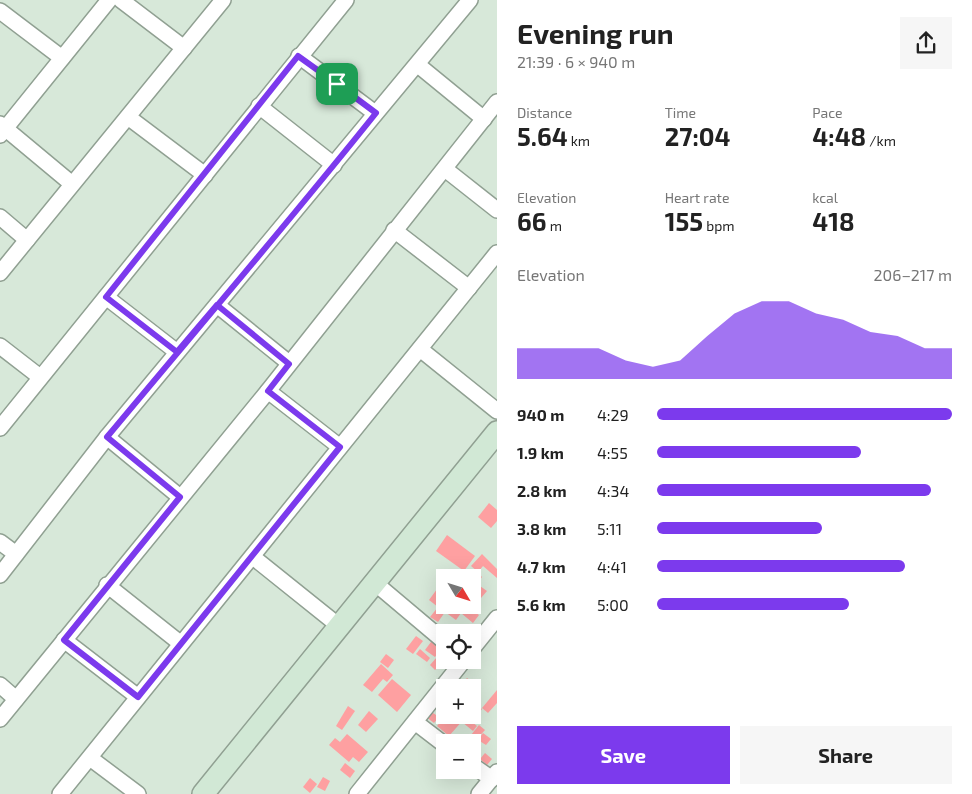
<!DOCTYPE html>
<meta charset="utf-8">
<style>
body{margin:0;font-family:"Exo 2",sans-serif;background:#f6f6f6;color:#222;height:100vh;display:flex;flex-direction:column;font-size:19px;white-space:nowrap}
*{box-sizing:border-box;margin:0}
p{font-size:16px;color:#767676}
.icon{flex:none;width:28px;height:28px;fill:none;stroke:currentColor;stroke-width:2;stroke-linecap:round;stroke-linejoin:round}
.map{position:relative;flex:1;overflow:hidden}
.sheet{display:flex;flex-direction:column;background:#fff;width:475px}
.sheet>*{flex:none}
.needle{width:32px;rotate:128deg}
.fabs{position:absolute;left:436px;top:569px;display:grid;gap:10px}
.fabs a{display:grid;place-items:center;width:45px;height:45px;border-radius:0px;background:#fff;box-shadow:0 5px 20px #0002;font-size:25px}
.pin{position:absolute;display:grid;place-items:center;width:42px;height:42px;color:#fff;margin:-21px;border-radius:10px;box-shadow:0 2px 8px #0006}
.round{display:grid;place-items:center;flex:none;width:52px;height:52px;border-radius:0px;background:#f6f6f6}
.overview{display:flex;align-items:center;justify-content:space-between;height:85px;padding:0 20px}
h1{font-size:28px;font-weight:700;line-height:38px}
.metrics{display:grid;grid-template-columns:repeat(3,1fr);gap:8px;height:85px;padding:5px 20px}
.metrics div{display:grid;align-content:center}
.metrics b{font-size:25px;font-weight:700}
.metrics small{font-size:14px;font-weight:400}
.metrics p{font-size:14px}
.chart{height:140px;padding:10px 20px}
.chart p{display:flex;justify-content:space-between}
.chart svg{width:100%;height:90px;margin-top:5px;fill:#7c3aed;opacity:.7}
.button{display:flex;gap:10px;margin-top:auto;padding:10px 20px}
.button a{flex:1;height:58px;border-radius:0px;background:#7c3aed;color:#fff;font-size:20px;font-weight:700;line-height:58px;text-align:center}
.button a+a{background:#f6f6f6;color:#222}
ul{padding:0 20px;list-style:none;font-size:16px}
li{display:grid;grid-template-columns:80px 60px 1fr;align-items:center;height:38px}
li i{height:12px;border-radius:6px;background:#7c3aed}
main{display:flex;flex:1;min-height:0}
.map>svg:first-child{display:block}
.building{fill:#fea0a1}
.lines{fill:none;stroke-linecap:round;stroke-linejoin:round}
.street-casing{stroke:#90a092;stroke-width:18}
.secondary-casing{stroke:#90a092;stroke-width:24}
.street{stroke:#fff;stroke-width:15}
.secondary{stroke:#d1e8d5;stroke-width:21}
.route-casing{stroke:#fff;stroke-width:10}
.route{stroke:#7c3aed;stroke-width:6}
</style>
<main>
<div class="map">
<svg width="497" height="794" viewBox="0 0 497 794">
<rect width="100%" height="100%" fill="#d7e8d9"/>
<g class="building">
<polygon points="489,503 497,510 497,521 491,528 478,517"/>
<polygon points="447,535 475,556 464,571 436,551"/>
<polygon points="482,554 497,569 497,578 483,566 478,572 471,566"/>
<polygon points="476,571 482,577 477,583 471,578"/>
<polygon points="440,585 445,590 445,605 465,605 479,615 473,623 461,613 456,620 445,612 438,622 430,617 438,607 429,600"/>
<polygon points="480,586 487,591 481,598 475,592"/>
<polygon points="457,624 466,632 450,632"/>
<polygon points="416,636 423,641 413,654 406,649"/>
<polygon points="434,638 444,645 435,657 425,650"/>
<polygon points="420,649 430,658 427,662 416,654"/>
<polygon points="386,654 394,660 388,668 380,662"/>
<polygon points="437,657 443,663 435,670 430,665"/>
<polygon points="381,664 393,675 387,682 383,679 372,692 363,685"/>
<polygon points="467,678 473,683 469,688 462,688 460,686"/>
<polygon points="392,679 411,695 397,712 378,695"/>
<polygon points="497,690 497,703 488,713 482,708"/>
<polygon points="475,704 482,709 473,721 464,715 472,715"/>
<polygon points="348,706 355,711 342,730 336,726"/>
<polygon points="369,711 378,719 366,732 358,725"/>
<polygon points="430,711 439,717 434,723 426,717"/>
<polygon points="446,715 459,715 464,719 449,736 437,726"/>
<polygon points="466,717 477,726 473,731 462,722"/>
<polygon points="479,725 485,730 476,740 471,735"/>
<polygon points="483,733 491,739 486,745 478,740"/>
<polygon points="347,734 368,752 359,762 353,757 349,762 329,745 335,738 340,742"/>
<polygon points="485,753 492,759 487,765 480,759"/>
<polygon points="345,763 355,771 350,778 340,770"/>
<polygon points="323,777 330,781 325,791 317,787"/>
<polygon points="310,778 317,784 310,793 303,787"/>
</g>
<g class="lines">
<defs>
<g id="street">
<polyline points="121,0 184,48"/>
<polyline points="0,11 62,58"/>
<polyline points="299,56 375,113"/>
<polyline points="418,65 484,119"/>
<polyline points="259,106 334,165"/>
<polyline points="128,117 205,175"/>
<polyline points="0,124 72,184"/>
<polyline points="0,135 109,0"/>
<polyline points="445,169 497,210"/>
<polyline points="0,217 27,240"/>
<polyline points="394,230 469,288"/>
<polyline points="0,273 223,0"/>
<polyline points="106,297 177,352"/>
<polyline points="217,305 289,363"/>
<polyline points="0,346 40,377"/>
<polyline points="420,349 497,411"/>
<polyline points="268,391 340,447"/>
<polyline points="0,428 346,0"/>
<polyline points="107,437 180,497"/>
<polyline points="0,542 16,554"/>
<polyline points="253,557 339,626"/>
<polyline points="0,575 107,437 470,0"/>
<polyline points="375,583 445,642"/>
<polyline points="107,585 180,643"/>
<polyline points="64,640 138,697"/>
<polyline points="472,649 497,618"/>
<polyline points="0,685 16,699"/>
<polyline points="0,719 268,391 497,102"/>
<polyline points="415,722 445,745"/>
<polyline points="90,758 138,794"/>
<polyline points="472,765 492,779"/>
<polyline points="60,794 497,253"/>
<polyline points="357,794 464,660"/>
<polyline points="479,794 497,772"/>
</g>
<polyline id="secondary" points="203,794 497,432"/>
</defs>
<use href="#street" class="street-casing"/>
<use href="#secondary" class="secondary-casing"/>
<use href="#street" class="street"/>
<use href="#secondary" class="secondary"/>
</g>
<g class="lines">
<defs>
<path id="route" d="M337,84l39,29c-88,110 -179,216 -269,324l73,60 -116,143 74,57 202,-250 -72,-56 21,-27 -72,-59 -40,47 -71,-55 192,-241 39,28"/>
</defs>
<use href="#route" class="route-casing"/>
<use href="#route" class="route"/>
</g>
</svg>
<div class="fabs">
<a><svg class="needle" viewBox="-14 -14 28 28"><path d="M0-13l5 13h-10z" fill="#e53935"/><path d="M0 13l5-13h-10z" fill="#767676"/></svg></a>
<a><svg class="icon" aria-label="locate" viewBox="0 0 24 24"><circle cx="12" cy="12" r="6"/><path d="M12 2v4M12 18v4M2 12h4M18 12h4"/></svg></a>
<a>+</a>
<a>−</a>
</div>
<div class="pin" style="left:337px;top:84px;background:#1e9e55"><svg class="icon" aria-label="arrive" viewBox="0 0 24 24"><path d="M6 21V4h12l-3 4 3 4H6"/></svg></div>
</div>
<section class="sheet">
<div class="overview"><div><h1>Evening run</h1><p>21:39 · 6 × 940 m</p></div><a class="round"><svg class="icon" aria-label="share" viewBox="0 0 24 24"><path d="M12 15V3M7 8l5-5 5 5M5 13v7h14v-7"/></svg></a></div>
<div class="metrics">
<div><p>Distance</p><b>5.64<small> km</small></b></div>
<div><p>Time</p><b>27:04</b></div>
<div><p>Pace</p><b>4:48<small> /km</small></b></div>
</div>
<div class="metrics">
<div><p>Elevation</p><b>66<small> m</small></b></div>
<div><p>Heart rate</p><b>155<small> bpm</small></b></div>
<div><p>kcal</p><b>418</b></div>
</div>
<div class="chart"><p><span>Elevation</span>206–217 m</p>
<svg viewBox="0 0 160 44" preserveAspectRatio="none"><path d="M0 44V29L10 29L20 29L30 29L40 35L50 38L60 35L70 23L80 12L90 6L100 6L110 12L120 15L130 21L140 23L150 29L160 29V44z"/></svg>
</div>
<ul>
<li><b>940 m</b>4:29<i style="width:100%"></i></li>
<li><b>1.9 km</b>4:55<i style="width:69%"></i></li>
<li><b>2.8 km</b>4:34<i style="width:93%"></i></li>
<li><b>3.8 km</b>5:11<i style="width:56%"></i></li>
<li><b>4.7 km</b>4:41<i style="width:84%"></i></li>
<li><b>5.6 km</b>5:00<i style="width:65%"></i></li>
</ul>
<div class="button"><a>Save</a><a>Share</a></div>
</section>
</main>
